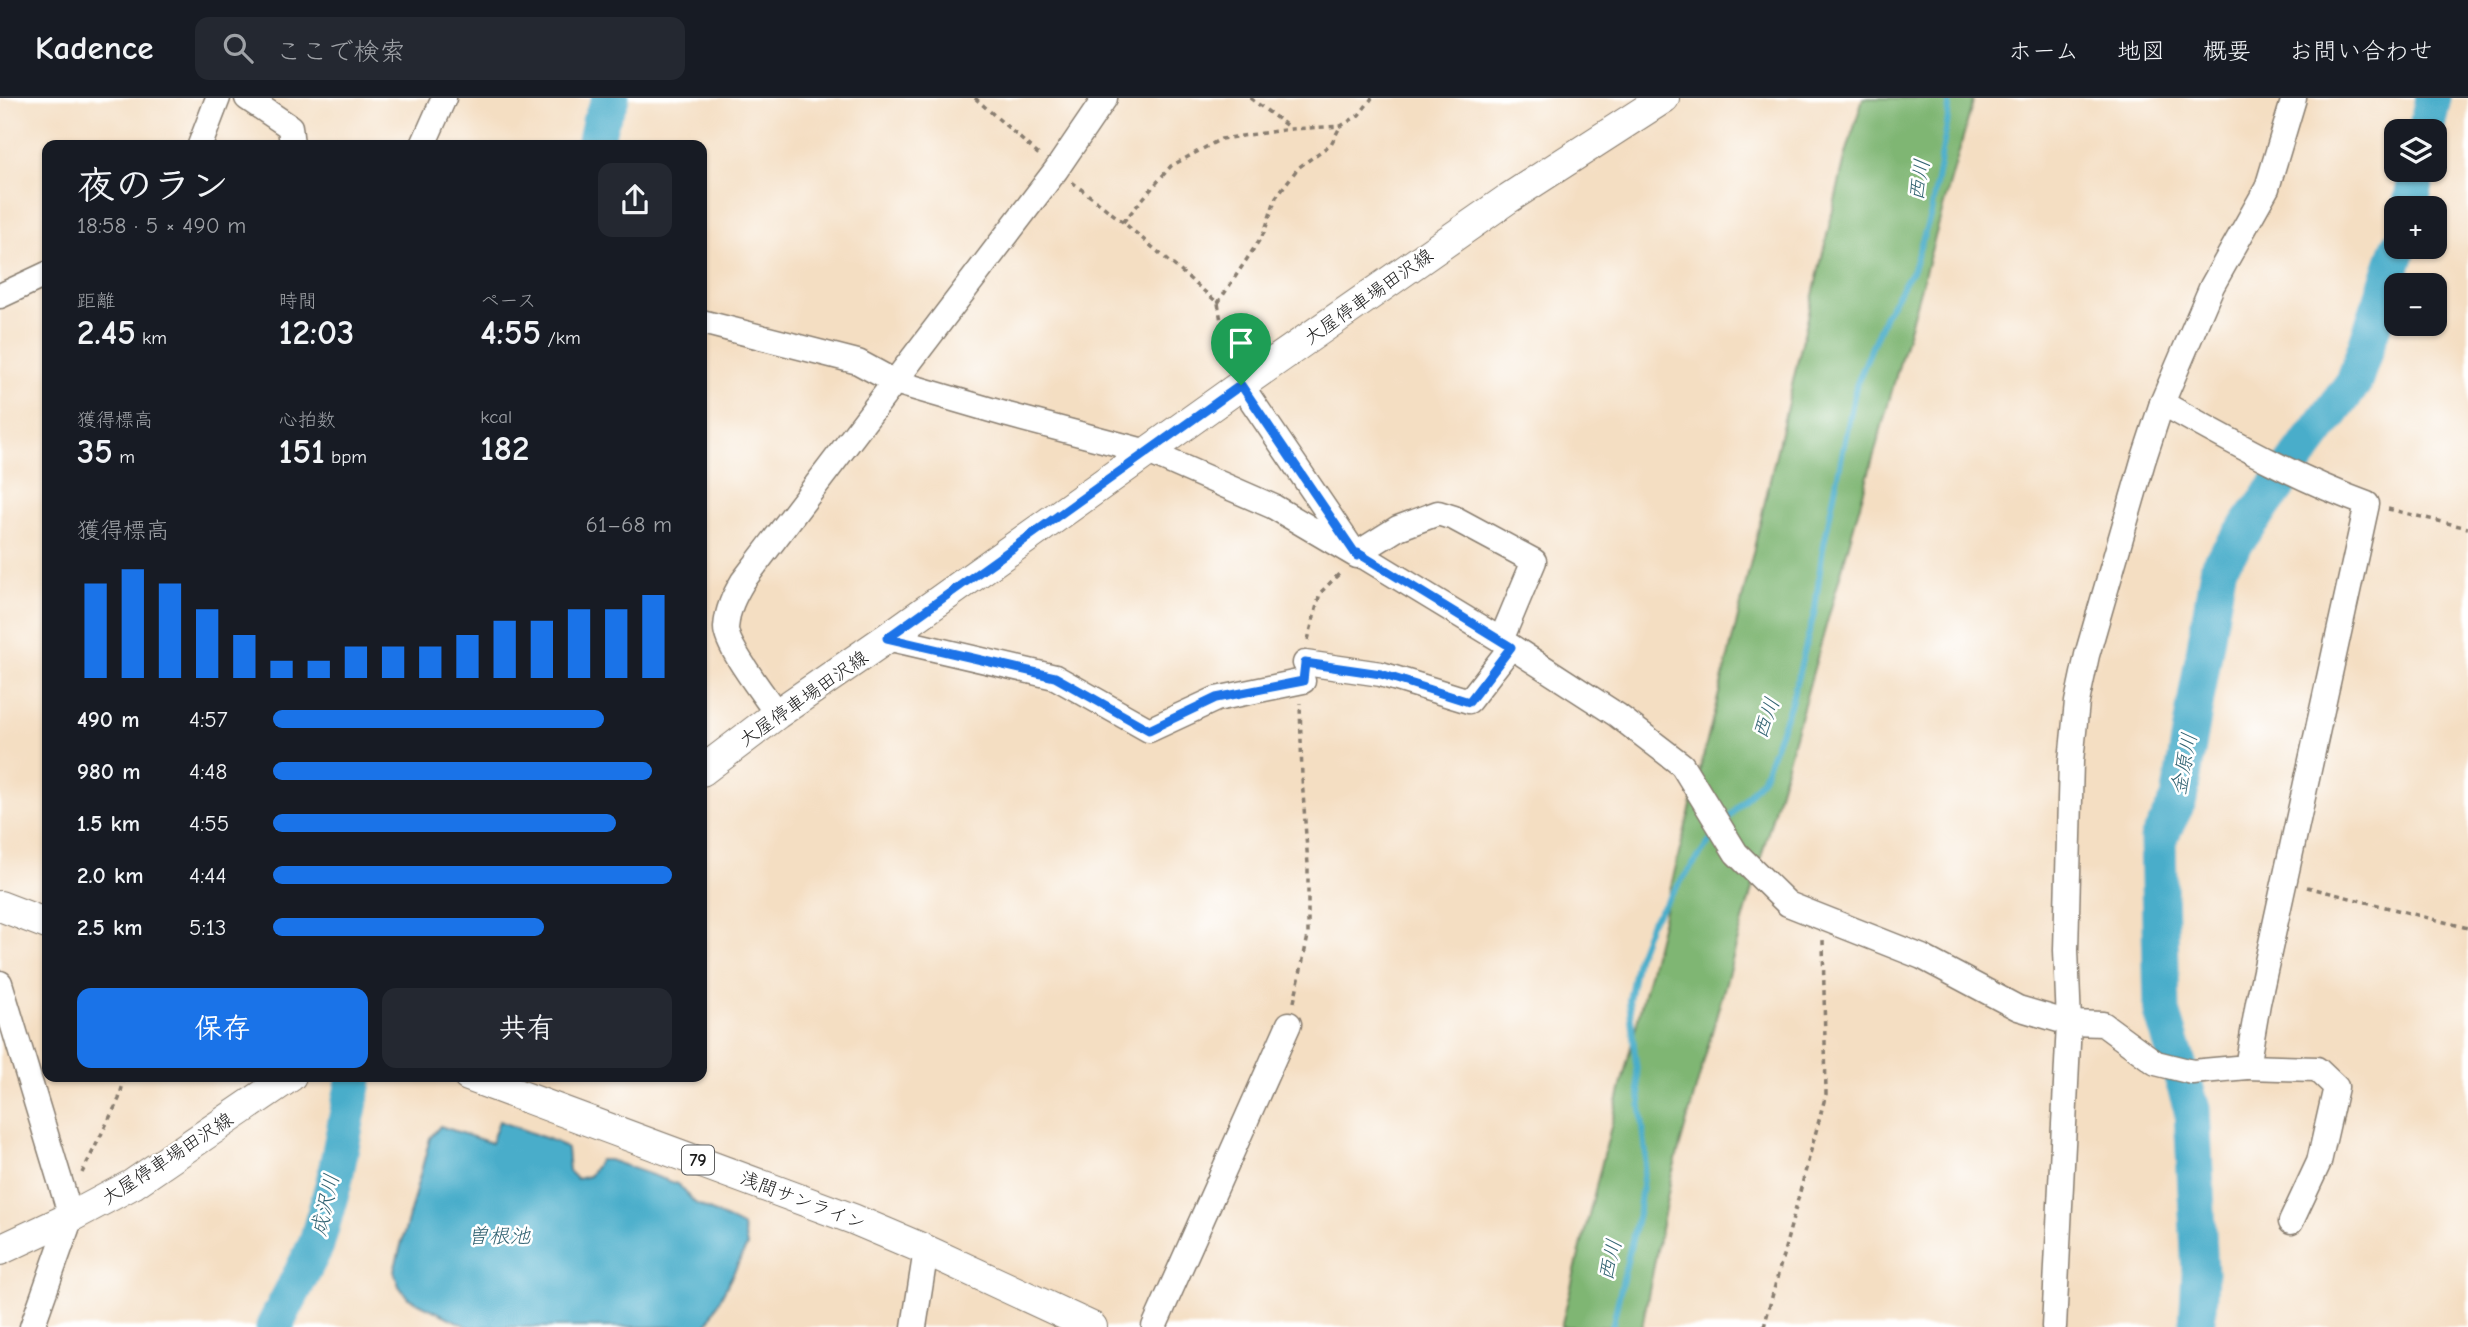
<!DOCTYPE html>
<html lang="ja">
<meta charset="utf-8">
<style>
body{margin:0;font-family:"Comic Neue","Klee One",sans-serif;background:#242831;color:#f1f3f6;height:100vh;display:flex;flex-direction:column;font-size:26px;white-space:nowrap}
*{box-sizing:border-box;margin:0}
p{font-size:23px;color:#9ea1a6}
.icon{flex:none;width:38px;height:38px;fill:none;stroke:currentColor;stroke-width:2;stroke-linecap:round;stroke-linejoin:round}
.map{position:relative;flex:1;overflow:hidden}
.drawer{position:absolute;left:42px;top:42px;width:665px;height:942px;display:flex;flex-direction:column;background:#171b24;border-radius:14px;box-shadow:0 2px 5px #0004}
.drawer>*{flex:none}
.buttons{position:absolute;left:2384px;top:21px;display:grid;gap:14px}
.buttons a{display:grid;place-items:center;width:63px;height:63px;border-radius:14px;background:#171b24;box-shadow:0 2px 5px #0004;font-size:35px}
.pin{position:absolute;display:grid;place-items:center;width:60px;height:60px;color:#fff;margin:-72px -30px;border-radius:50% 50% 50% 0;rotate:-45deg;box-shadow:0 0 7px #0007}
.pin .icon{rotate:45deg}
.round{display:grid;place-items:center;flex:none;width:74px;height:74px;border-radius:14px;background:#242831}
.headline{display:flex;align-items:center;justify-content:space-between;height:119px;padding:0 35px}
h1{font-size:38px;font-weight:700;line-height:52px}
.figures{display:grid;grid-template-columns:repeat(3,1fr);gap:10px;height:119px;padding:7px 35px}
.figures div{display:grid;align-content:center}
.figures b{font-size:35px;font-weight:700}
.figures small{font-size:19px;font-weight:400}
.figures p{font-size:19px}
.chart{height:196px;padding:14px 35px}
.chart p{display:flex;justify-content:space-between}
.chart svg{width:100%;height:126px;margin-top:7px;stroke:#1a73e8;stroke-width:6}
.action{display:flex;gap:14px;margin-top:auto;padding:14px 35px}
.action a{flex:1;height:80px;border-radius:14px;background:#1a73e8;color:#fff;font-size:28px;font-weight:700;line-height:80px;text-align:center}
.action a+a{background:#242831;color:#f1f3f6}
ul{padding:0 35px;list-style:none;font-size:23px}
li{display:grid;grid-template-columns:112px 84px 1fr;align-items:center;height:52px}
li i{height:18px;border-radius:9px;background:#1a73e8}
header{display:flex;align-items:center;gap:42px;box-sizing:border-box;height:98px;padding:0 35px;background:#171b24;border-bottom:2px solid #363941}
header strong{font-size:33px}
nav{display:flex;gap:38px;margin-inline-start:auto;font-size:24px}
.search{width:490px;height:63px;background:#242831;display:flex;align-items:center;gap:18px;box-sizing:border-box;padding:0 24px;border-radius:14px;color:#9ea1a6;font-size:26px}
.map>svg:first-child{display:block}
.forest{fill:#7fb673;stroke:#4e6948;stroke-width:2}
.water{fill:#4aadca;stroke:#336473;stroke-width:2}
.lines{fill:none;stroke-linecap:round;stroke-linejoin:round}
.stream{stroke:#4aadca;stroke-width:6}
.river{stroke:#4aadca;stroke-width:37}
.minor-casing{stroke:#887d6f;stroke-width:27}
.major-casing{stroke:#887d6f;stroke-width:32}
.path{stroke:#887d6f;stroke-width:3.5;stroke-dasharray:5 5;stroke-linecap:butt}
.minor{stroke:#fff;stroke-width:24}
.major{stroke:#fff;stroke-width:30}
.route-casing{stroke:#fff;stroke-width:14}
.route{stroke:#1a73e8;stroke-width:9}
.labels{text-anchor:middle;stroke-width:5;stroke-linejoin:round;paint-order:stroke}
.shield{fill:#fff;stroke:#606060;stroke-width:2}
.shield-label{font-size:18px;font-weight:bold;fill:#1c1c1c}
.street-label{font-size:19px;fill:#1c1c1c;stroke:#fff}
.water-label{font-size:21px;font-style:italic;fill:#336473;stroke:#fff}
</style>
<header>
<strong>Kadence</strong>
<div class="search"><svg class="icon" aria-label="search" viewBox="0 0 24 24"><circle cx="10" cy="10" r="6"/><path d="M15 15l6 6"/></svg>ここで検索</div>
<nav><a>ホーム</a><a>地図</a><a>概要</a><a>お問い合わせ</a></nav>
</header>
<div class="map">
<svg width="2468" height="1229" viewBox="0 0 2468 1229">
<rect width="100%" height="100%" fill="#fff"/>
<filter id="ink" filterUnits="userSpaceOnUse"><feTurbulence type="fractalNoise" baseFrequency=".0143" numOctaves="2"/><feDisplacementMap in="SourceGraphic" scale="14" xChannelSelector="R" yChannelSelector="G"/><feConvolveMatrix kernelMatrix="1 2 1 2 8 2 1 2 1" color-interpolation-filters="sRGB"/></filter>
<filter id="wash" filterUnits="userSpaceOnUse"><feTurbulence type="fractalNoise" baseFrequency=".00686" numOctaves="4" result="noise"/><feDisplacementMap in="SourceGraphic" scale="28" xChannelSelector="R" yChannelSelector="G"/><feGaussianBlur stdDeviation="1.57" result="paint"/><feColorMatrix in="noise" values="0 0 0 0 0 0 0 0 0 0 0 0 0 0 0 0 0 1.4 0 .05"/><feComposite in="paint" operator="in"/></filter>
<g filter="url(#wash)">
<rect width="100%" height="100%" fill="#f4dec2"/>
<polygon class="forest" points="1863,0 1974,0 1671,1080 1642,1229 1561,1229 1737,523 1846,56"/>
<polygon class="water" points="499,1023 556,1044 567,1051 569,1073 577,1081 589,1078 600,1062 609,1062 678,1086 695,1105 743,1129 747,1148 706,1229 468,1229 408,1200 399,1188 394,1173 430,1040 440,1028 491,1045"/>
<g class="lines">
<g class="stream">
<polyline points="1725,724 1763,680 1791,605 1815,512 1822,456 1856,288 1885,217 1913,171 1931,115 1947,27 1950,0"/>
<polyline points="1612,1229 1639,1111 1646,1056 1629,902 1637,860 1650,826 1716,735"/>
</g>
<g class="river">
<polyline points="2426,33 2433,0"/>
<polyline points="595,47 600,24 611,0"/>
<polyline points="2410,110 2418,72"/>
<polyline points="274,1229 316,1147 334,1084 355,978"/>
<polyline points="2197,1229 2200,1176 2192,1011 2162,914 2158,742 2179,701 2219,467 2354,284 2399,149"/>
</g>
</g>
</g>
<g filter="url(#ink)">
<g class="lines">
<defs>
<g id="minor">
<polyline points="247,0 290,29 292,47"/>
<polyline points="200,47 218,0"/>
<polyline points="423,47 444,0"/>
<polyline points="0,198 47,176"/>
<polyline points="702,224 858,264 895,284 1008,317 1148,354 1274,409 1357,458"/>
<polyline points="1241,287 1353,452"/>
<path d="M1358,455l143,87 116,75 65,50 54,88 52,51 134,53 96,51 51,15 34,1 53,39 36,9 55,-5 11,-64 109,-499c-72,-26 -138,-64 -205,-101"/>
<polyline points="1358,455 1398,430 1438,415 1454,420 1534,463 1501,542"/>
<polyline points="887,540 1055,579 1149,632 1216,601 1303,583"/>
<polyline points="1305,565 1381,576 1469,603 1511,549"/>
<path d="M777,616c-12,-18 -51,-67 -51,-86 1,-18 8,-32 17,-47l313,-411 49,-72"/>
<polyline points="0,885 71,1119 32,1229"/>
<polyline points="2247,969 2317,971 2336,989 2319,1064 2291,1124"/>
<polyline points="914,1229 926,1152"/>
<polyline points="1154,1229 1289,926"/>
<polyline points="2054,1229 2069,925 2066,852 2071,663 2077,604 2087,557 2143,363 2162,305 2212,188 2267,90 2294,0"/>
</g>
<g id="major">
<polyline points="702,673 777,616 887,540 1241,287 1509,100 1664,0"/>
<polyline points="0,808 47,826"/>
<polyline points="468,978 853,1121 926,1152 1092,1229"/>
<polyline points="0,1152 71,1119 133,1086 291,978"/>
</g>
</defs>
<use href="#minor" class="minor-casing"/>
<use href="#major" class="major-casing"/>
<g class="path">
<polyline points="975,0 1039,57"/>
<polyline points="1250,0 1290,30"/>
<polyline points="1072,84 1123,124 1218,205 1228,266"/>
<polyline points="1123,124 1171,68 1221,41 1291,31 1341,28 1359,17 1372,0"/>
<polyline points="1218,205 1264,135 1276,99 1298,70 1331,46 1340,29"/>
<polyline points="2388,411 2468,430"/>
<polyline points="1308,542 1320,495 1342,473"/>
<polyline points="2307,789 2468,830"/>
<polyline points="1294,904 1308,838 1308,767 1302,680 1300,605"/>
<polyline points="82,1075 119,1001 125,978"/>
<polyline points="1764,1229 1826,996 1823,842"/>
</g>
<use href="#minor" class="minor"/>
<use href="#major" class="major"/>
</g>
</g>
<g class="lines" filter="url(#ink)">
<defs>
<polygon id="route" points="1241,287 1357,458 1358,455 1511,549 1469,604 1381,576 1305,565 1303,583 1216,600 1149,632 1055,579 887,540"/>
</defs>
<use href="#route" class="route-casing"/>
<use href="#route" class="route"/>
</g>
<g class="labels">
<rect class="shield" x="682" y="1047.5" width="32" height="29" rx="5"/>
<g class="shield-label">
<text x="698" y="1068">79</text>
</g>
<g class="street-label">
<text transform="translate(1368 198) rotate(-35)" y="7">大屋停車場田沢線</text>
<text transform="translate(803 600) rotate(-35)" y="7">大屋停車場田沢線</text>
<text transform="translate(167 1060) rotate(-33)" y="7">大屋停車場田沢線</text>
<text transform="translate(803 1102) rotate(21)" y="7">浅間サンライン</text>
</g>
<g class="water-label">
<text transform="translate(1919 82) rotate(-81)" y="7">西川</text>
<text transform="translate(1766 620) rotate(-70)" y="7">西川</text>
<text transform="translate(2184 666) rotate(-79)" y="7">金原川</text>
<text transform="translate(325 1107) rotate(-77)" y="7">成沢川</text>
<text x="499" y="1145">曽根池</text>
<text transform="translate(1610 1162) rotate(-77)" y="7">西川</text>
</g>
</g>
</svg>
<div class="buttons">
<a><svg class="icon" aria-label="layers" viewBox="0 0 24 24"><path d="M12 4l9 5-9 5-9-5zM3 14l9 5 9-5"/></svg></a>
<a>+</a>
<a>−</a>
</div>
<div class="pin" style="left:1241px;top:287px;background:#1e9e55"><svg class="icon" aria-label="arrive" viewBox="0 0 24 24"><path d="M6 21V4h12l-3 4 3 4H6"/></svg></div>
<section class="drawer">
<div class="headline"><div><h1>夜のラン</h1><p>18:58 · 5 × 490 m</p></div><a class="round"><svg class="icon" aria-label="share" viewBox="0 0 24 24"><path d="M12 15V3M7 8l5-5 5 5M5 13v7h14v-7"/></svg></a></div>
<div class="figures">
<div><p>距離</p><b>2.45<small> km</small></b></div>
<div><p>時間</p><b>12:03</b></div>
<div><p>ペース</p><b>4:55<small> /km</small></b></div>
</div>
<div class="figures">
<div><p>獲得標高</p><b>35<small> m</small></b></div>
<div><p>心拍数</p><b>151<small> bpm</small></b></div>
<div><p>kcal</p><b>182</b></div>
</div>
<div class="chart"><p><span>獲得標高</span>61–68 m</p>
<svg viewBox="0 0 160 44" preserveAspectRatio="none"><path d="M5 44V11M15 44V6M25 44V11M35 44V20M45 44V29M55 44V38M65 44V38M75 44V33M85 44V33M95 44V33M105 44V29M115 44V24M125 44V24M135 44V20M145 44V20M155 44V15"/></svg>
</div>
<ul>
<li><b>490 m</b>4:57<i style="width:83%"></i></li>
<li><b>980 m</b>4:48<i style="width:95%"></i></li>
<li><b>1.5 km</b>4:55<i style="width:86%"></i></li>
<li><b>2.0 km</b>4:44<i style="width:100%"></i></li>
<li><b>2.5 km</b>5:13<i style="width:68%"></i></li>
</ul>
<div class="action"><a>保存</a><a>共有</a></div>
</section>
</div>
